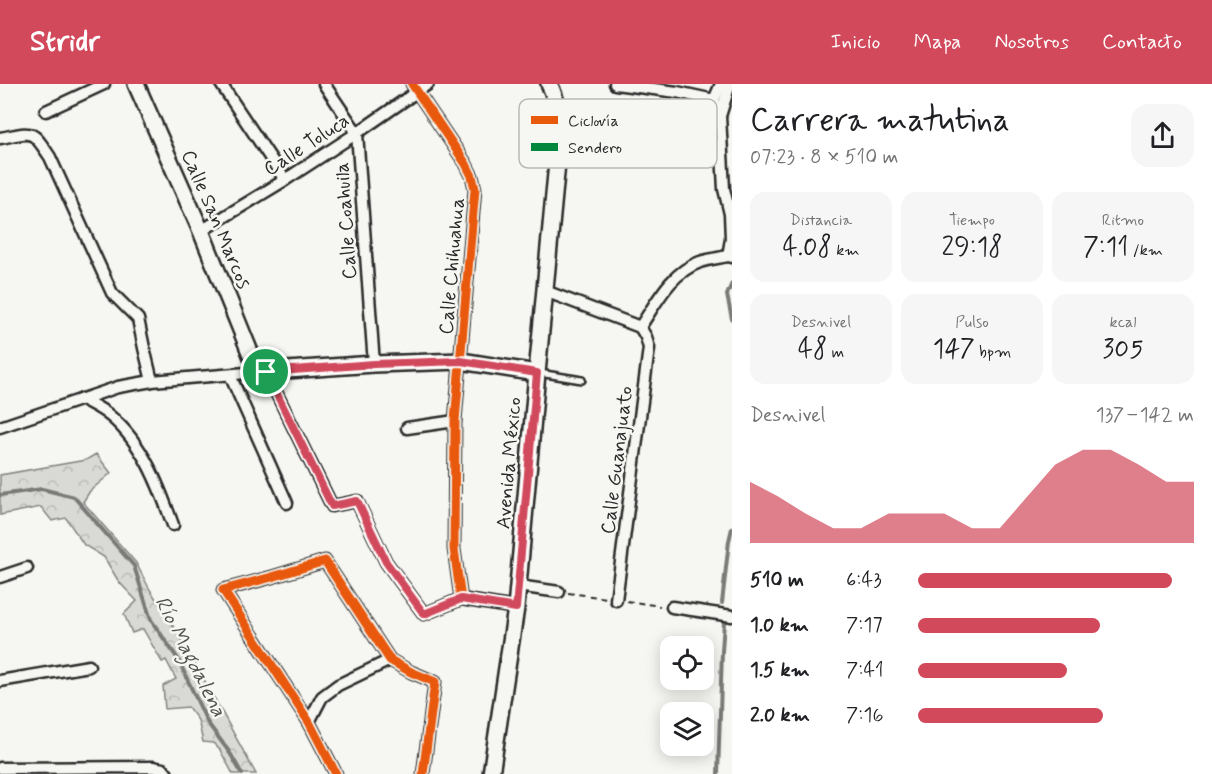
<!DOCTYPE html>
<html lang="es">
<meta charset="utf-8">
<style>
body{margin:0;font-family:Mynerve,sans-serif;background:#f6f6f6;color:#202124;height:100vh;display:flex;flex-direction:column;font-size:22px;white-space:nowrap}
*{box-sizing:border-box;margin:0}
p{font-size:20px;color:#757577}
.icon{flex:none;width:33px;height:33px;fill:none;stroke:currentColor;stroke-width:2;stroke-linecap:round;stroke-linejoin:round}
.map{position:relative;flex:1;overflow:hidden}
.panel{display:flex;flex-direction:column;background:#fff;width:480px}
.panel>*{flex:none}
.fabs{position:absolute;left:660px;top:552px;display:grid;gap:12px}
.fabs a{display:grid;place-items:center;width:54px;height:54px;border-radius:12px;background:#fff;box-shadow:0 3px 15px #0003;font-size:30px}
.pin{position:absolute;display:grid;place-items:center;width:51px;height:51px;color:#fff;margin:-26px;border:3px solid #fff;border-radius:50%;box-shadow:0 2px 6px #0007}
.round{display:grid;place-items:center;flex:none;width:63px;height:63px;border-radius:18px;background:#f6f6f6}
.overview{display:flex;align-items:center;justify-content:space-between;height:102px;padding:0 18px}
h1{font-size:33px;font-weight:600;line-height:45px}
.figures{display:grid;grid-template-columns:repeat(3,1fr);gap:9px;height:102px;padding:6px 18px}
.figures div{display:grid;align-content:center;border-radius:15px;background:#f6f6f6;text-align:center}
.figures b{font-size:26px;font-weight:600}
.figures small{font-size:16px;font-weight:400}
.figures p{font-size:16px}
.chart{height:168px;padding:12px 18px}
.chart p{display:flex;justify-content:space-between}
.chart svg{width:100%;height:108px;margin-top:6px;fill:#d1495b;opacity:.7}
ul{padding:0 18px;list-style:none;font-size:20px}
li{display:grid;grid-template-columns:96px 72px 1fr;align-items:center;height:45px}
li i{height:15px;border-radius:8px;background:#d1495b}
header{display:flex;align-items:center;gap:36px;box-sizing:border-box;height:84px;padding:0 30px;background:#d1495b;color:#fff}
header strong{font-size:28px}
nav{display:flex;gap:33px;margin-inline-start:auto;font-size:21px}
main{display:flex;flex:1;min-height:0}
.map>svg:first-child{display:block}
.forest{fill:url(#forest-crowns);stroke:#828280;stroke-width:1.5}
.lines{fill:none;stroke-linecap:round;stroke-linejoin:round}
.stream{stroke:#7a7a78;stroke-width:4}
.lane-casing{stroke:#2b2b2b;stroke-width:10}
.street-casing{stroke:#2b2b2b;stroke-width:15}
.secondary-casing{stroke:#2b2b2b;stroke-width:20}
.path{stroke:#2b2b2b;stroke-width:2;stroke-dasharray:6 4.5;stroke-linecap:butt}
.lane{stroke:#f6f6f2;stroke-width:5}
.street{stroke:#f6f6f2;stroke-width:10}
.secondary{stroke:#f6f6f2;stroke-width:15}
.quiet{stroke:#00873e;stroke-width:8;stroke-dasharray:15 8;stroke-linecap:butt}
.cycleway-casing{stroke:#f6f6f2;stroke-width:13}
.cycleway{stroke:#e8590c;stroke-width:9}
.route-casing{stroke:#fff;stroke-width:12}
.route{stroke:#d1495b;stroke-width:8}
.labels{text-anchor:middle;stroke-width:5;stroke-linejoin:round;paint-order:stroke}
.street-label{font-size:20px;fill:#2b2b2b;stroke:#f6f6f2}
.water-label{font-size:21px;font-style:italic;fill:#525251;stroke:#f6f6f2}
.key{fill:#f6f6f2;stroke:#b9b9b6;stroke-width:1.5}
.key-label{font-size:16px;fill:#2b2b2b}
</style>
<header>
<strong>Stridr</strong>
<nav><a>Inicio</a><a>Mapa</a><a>Nosotros</a><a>Contacto</a></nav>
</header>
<main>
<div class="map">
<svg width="732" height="690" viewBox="0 0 732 690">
<defs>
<pattern id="forest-crowns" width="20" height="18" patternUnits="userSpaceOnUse" patternTransform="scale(1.5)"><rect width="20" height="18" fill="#d9d9d5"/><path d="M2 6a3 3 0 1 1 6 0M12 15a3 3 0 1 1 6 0" fill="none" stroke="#babab7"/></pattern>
</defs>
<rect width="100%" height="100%" fill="#f6f6f2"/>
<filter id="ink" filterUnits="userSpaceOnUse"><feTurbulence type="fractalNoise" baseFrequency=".0167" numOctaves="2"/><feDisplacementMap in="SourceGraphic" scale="12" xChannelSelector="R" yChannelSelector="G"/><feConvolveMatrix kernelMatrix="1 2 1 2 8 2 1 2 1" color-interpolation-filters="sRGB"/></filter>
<g filter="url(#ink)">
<polygon class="forest" points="96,370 111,389 90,407 83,418 136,479 149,504 185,561 256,690 233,690 220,666 213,659 203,658 198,636 188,623 165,625 163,602 176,595 166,576 162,578 143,545 132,549 124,530 137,517 119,498 104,473 84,461 66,434 52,437 41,423 0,431 0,391 86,376"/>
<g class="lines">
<g class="stream">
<polyline points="732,199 727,211 732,235"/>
<polyline points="0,411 42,405 74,413 134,482 151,536 178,575 207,638 230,669 242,690"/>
<polyline points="722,519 729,457 732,444"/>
<polyline points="718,690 722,567 724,538"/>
</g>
<defs>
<polyline id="lane" points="539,289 582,296"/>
<g id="street">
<polyline points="221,0 285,96"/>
<polyline points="324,0 357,49 374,280"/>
<polyline points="412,0 466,80 472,92 475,105 455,337 454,465 461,515"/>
<polyline points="615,0 677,8 714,16"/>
<polyline points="721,0 714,16 720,32 724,105 730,130 731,155 728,172"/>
<polyline points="46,27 104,0"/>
<polyline points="720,32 730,0"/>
<path d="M0,54c33,-6 31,-10 50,19l62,136 26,26 6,29 8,33"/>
<polyline points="201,147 285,96 357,49 428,0"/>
<polyline points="545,207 640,243"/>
<path d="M640,243c17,-25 30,-54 60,-65 9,-3 19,-4 28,-6l4,1"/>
<polyline points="266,288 332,422 357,417 386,478 424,530 461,515"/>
<polyline points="230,291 287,419"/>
<path d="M82,315c9,5 20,10 28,17 33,27 49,70 63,109"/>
<polyline points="0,343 118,303 152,297 258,288"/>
<polyline points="407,344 455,337"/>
<polyline points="0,493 27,484"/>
<polyline points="518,502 559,508"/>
<polyline points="461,515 516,524"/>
<polyline points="616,516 649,264 646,253 640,243"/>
<polyline points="672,523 732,532"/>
<polyline points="0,597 89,582"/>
<polyline points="309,638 322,613 338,601 390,576"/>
<polyline points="0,684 153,683 163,685 167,690"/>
<polyline points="336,690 309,638 223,506 272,493 325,477 390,576 411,588 435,598 423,690"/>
</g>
<g id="secondary">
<polyline points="136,0 201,147 258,288 374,280 461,277 537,289"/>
<path d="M491,690l25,-166 21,-235 22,-231c0,-20 0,-40 -10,-58"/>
</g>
</defs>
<use href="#lane" class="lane-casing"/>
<use href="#street" class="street-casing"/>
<use href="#secondary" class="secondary-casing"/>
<g class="path">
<polyline points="568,509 607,514"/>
<polyline points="627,517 660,522"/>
</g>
<use href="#lane" class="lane"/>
<use href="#street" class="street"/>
<use href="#secondary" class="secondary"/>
<g class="quiet">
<polyline points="266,288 332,422 357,417"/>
<polyline points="461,515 516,524"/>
</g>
<defs>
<g id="cycleway">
<polyline points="357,417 386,478 424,530 461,515 454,465 455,337 475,105 472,92 466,80 412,0"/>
<polyline points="336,690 309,638 223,506 272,493 325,477 390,576 411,588 435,598 423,690"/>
</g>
</defs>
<use href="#cycleway" class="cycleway-casing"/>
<use href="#cycleway" class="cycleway"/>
</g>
</g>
<g class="lines" filter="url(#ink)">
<defs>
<polygon id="route" points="461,277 537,289 516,524 461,515 424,530 386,478 357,417 332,422 266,288 374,280"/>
</defs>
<use href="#route" class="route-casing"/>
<use href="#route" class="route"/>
</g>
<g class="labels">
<g class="street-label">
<text transform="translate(306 60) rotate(-33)" y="7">Calle Toluca</text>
<text transform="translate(217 135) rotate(67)" y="7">Calle San Marcos</text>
<text transform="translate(345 137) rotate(-94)" y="7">Calle Coahuila</text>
<text transform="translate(451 182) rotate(-85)" y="7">Calle Chihuahua</text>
<text transform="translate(616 376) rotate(-83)" y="7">Calle Guanajuato</text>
<text transform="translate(508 379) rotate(-85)" y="7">Avenida México</text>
</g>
<g class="water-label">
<text transform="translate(191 572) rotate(63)" y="7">Río Magdalena</text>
</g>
</g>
<rect x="519" y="15" width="198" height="69" rx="9" class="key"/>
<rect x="531" y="32" width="27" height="8" fill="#e8590c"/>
<rect x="531" y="59" width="27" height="8" fill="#00873e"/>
<g class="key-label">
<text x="568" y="42">Ciclovía</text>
<text x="568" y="69">Sendero</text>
</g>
</svg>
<div class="fabs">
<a><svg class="icon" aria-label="locate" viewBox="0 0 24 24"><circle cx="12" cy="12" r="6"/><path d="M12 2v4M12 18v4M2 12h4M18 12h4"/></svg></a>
<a><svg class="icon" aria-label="layers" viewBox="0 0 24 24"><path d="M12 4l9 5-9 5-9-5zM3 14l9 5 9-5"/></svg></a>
</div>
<div class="pin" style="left:266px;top:288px;background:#1e9e55"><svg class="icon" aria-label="arrive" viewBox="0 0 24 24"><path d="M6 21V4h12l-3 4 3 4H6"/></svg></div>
</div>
<section class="panel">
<div class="overview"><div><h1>Carrera matutina</h1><p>07:23 · 8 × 510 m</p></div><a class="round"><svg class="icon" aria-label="share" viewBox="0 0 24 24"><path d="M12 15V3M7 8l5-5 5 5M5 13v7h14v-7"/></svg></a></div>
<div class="figures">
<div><p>Distancia</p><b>4.08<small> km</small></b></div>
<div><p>Tiempo</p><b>29:18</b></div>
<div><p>Ritmo</p><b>7:11<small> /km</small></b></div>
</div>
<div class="figures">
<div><p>Desnivel</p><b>48<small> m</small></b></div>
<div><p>Pulso</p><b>147<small> bpm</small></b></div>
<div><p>kcal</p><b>305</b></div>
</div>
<div class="chart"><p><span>Desnivel</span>137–142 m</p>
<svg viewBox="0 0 160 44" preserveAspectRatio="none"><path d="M0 44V19L10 25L20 32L30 38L40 38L50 32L60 32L70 32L80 38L90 38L100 25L110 12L120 6L130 6L140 12L150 19L160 19V44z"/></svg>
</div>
<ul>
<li><b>510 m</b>6:43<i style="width:92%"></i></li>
<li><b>1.0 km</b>7:17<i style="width:66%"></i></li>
<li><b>1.5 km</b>7:41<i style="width:54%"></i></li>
<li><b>2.0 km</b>7:16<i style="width:67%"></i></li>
</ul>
</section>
</main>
